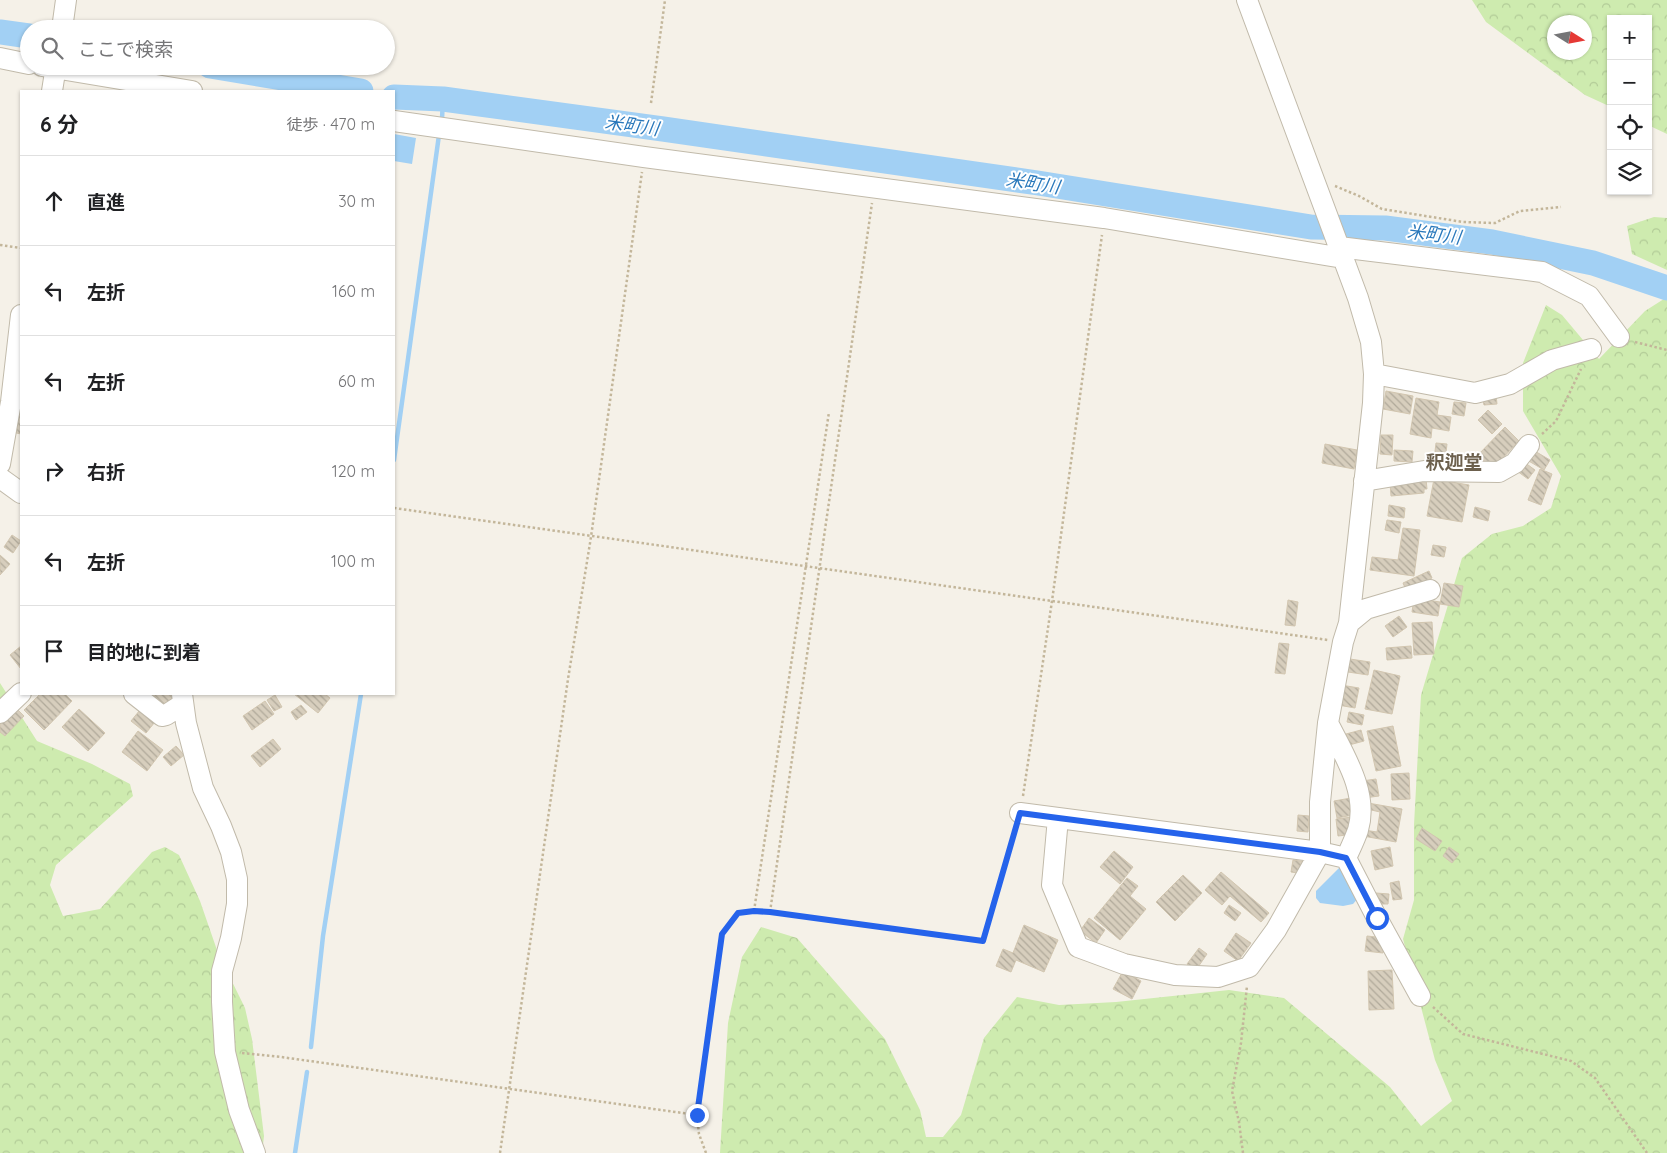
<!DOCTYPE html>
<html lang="ja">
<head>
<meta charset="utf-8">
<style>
	:root { --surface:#fff; --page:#f6f6f6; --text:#202124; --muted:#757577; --line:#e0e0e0 }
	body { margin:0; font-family:Quicksand,"Noto Sans JP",sans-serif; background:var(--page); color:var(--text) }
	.controls { position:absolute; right:15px; top:15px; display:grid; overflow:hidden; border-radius:0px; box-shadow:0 1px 4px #0004 }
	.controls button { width:45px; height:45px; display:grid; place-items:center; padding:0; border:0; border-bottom:1px solid var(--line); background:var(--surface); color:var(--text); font:25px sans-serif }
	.compass { position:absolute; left:1547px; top:15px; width:45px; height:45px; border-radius:50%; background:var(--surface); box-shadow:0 1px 4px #0004; rotate:101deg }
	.stop { position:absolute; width:15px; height:15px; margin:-11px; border:4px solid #2563eb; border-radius:50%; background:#fff }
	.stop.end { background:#2563eb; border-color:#fff; box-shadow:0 1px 5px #0008 }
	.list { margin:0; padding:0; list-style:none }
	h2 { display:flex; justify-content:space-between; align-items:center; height:65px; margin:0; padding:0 20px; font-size:21px }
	h2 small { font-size:16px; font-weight:400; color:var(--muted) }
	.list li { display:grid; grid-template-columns:32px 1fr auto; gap:15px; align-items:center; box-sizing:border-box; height:90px; padding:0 20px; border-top:1px solid var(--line) }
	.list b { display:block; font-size:19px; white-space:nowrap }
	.list em { font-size:16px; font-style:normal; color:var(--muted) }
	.icon { flex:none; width:28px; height:28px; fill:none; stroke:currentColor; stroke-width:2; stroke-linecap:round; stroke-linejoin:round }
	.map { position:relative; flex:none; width:1667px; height:1153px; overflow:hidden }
	.search { position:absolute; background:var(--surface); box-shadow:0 1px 4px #0004; left:20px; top:20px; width:375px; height:55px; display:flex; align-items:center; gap:12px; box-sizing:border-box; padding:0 18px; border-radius:28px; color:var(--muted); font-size:19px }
	.panel { position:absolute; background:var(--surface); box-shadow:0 1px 4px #0004; left:20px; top:90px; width:375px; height:605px; border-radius:0px }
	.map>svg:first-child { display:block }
</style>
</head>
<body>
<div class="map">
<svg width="1667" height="1153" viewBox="0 0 1667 1153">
	<defs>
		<pattern id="forest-crowns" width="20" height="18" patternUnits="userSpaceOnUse" patternTransform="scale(1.25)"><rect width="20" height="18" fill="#ceebaf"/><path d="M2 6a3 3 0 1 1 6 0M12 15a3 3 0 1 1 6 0" fill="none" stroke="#b2cb97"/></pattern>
		<pattern id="building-back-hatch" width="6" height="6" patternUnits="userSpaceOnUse" patternTransform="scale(1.25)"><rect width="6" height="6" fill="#d7cebd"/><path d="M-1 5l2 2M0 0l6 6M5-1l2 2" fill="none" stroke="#b0a99a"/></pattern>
	</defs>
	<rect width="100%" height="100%" fill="#f5f1e8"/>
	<path fill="url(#forest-crowns)" fill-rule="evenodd" d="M1472 0H1667V134L1648 125V19H1611V107L1585 95 1486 22ZM1584 22V52H1554V22Z
		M1654 217 1667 218V270L1632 254 1627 226Z
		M1667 297V1153H720L728 1023 742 957 761 927 797 938 885 1039 920 1110 926 1137H943L961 1115 984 1038 1017 997 1059 1005 1116 1002 1229 990 1284 998 1390 1087 1421 1126 1452 1101 1435 1060 1403 939 1414 900V825L1421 695 1462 558 1492 534 1523 526 1551 508 1561 476 1523 411V363L1546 305 1562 315 1599 359 1645 311Z
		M0 683 37 741 92 764 130 784 133 796 56 865 50 885 63 916 100 909 152 852 165 847 179 855 200 901 218 953 245 1008 252 1039 264 1136 262 1153H0Z"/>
	<path fill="#a2d0f4" d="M394 134 416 138 412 164 394 161Z
		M1341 866 1360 896 1353 904 1343 906 1320 903 1316 898V891Z"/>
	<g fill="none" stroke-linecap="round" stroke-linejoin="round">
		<path stroke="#a2d0f4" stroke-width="4.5" d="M442 119 443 99
			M394 460 439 135
			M311 1047 323 936 361 694
			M295 1153 307 1072"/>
		<path stroke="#a2d0f4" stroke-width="25" d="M0 32 29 36
			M210 66 361 91
			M394 97 443 99 663 129 1038 183 1311 227 1385 228 1492 242 1593 263 1667 288"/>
	</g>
	<path fill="url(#building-back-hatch)" stroke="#d2c6b0" d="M21 383V434L12 432Z
		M1386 391 1413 396 1410 414 1383 409Z
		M1496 395 1497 404 1484 405 1482 396Z
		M1416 398 1439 402 1437 415 1451 417 1449 431 1432 428 1431 438 1410 434Z
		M1454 402 1466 403 1464 416 1452 414Z
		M1488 410 1502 424 1492 434 1478 420Z
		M1505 427 1519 441 1497 464 1490 467 1478 455Z
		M1381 435H1393L1392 455 1380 454Z
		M1436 443 1447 444 1445 461 1434 460Z
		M1325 444 1357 450 1354 469 1322 463Z
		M1394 450 1413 451 1412 462 1394 461Z
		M1533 450 1550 460 1544 470 1527 460Z
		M1465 453 1477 455 1475 469 1463 466Z
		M1524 462 1535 470 1528 479 1517 471Z
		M1540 469 1552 474 1541 505 1528 500Z
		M1426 479 1427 489H1424V493L1391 496 1390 483Z
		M1434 479 1469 485 1462 522 1427 516Z
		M1389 505 1405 508 1404 518 1388 516Z
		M1475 507 1490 511 1488 521 1473 517Z
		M1387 520 1401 522 1399 533 1385 530Z
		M1403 528 1420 530 1414 576 1370 570 1372 557 1398 560Z
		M12 535 21 541 13 553 4 547Z
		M1433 545 1446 547 1444 557 1431 555Z
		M0 555 10 564 0 575Z
		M1429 571 1432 578 1406 590 1403 583Z
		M1444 583 1463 586 1459 607 1440 604Z
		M1414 598 1440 602 1438 616 1412 612Z
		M1288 600 1298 602 1295 626 1285 625Z
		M1399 616 1407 627 1393 637 1385 626Z
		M1432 622 1434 654 1414 655 1412 623Z
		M1279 643 1289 644 1285 674 1275 673Z
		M21 646V669L10 655Z
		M1411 646 1412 658 1387 660 1386 648Z
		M1350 659 1370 662 1368 675 1348 672Z
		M1374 670 1400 676 1392 714 1365 709Z
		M1341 685 1359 688 1355 708 1338 705Z
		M40 694H65L72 701 44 730 24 710Z
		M153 694H170L173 698 162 706Z
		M294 694H325L330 698 318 713Z
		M275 695 282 707 274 711 267 700Z
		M265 701 274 714 252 730 243 716Z
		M12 704 24 716 5 736 0 732V717Z
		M144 705 159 717 146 733 131 721Z
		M301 705 307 712 296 720 291 712Z
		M79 709 105 733 88 751 62 727Z
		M1349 712 1364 715 1362 725 1347 722Z
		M1393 726 1401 766 1376 771 1367 731Z
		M1361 730 1364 741 1349 745 1346 734Z
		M138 731 163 750 147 771 122 752Z
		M273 739 281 749 260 767 251 756Z
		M176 746 184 755 171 766 163 757Z
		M1409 773 1410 799 1392 800 1391 774Z
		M1376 779 1379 796 1364 798 1362 781Z
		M1351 798 1353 815 1337 818 1334 801Z
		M1368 803 1402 809 1396 842 1363 836 1364 830 1377 832 1380 812 1367 809Z
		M1298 815 1309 816 1308 832 1297 831Z
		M1352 817 1355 834 1338 836 1336 819Z
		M1422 828 1442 841 1435 851 1416 839Z
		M1390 847 1393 866 1375 870 1371 851Z
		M1449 847 1459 854 1452 863 1443 856Z
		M1114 851 1133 867 1120 884 1100 867Z
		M1293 860 1306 862 1304 874 1291 872Z
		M1221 872 1269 913 1261 922 1230 896 1222 905 1205 890Z
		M1183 875 1202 893 1175 921 1156 902Z
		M1127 878 1138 886 1130 896 1146 909 1120 940 1094 918Z
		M1399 881 1402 899 1393 900 1390 883Z
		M1376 893 1389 894 1388 904H1375Z
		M1229 905 1241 913 1235 921 1224 913Z
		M1089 918 1105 930 1096 943 1080 931Z
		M1024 925 1058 940 1044 972 1016 960 1011 972 996 966 1003 949 1013 953Z
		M1236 933 1251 943 1238 961 1224 951Z
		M1367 936 1385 938 1383 953 1365 951Z
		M1199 948 1207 954 1196 970 1187 964Z
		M1392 970 1394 1009 1369 1010 1368 971Z
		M1123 971 1141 981 1132 999 1113 989Z"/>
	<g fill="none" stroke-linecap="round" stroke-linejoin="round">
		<g stroke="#c1baaa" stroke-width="22">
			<path id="minor" d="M62 29 66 0
				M0 58 29 64
				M42 66 192 91
				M52 91 56 66
				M394 121 644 157 1104 218 1343 258
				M1339 247 1542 272 1589 296 1619 337
				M1374 374 1475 393 1510 384 1552 360 1591 349
				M0 464 11 402 21 315
				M0 478 21 493
				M1364 481 1424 471 1499 472 1515 463 1529 445
				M1349 623 1366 609 1430 590
				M134 694 162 716 166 715 183 704
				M182 694 186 723 203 788 221 826 231 852 237 879V904L231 938 222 971V1002L225 1052 239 1110 255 1153
				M0 713 21 693
				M1328 723C1344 755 1369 793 1358 830 1355 839 1350 849 1346 858
				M1020 813 1320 852 1346 858 1377 918 1420 996
				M1058 818 1052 885 1078 947 1124 964 1175 975 1218 977 1249 967 1276 930 1320 852V802L1328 723 1343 642 1349 623 1373 403 1374 374 1371 342 1358 298 1247 0"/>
		</g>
		<path stroke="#c3b69a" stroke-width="2.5" stroke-dasharray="2.5 2.5" stroke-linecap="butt" d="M651 103 665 0
			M1335 186 1359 196 1382 209 1463 222 1495 223 1520 211 1561 207
			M0 245 21 248
			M1635 342 1667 350
			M1542 434 1556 421 1581 369
			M394 508 1328 640
			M1023 796 1052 601 1102 235
			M754 911 829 412
			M770 912 872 203
			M1433 1007 1463 1034 1571 1061 1595 1078 1647 1153
			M242 1053 281 1057 697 1115
			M500 1153 568 679 591 537 642 172
			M706 1153 699 1134 697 1115 722 934 738 913 754 911 770 912 983 941 1016 828
			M1243 1153 1239 1122 1232 1091 1241 1043 1247 986"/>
		<use href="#minor" stroke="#fff" stroke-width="20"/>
	</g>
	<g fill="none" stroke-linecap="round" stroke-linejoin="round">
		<path stroke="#2563eb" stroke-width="6" d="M697 1115 722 934 738 913 754 911 770 912 983 941 1020 813 1320 852 1346 858 1377 918"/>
	</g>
	<g text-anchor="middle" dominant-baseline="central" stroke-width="4" stroke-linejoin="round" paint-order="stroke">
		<g font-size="18" font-style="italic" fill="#2978bb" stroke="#fff">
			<text transform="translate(632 125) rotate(8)">米町川</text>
			<text transform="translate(1033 183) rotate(9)">米町川</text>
			<text transform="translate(1434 234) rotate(7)">米町川</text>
		</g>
		<g font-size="19" font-weight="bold" fill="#6c604d" stroke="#fff">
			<text x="1454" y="462">釈迦堂</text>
		</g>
	</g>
</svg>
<div class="controls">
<button>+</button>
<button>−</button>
<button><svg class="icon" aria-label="locate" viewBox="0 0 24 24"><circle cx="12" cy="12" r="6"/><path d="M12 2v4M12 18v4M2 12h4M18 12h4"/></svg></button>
<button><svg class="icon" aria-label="layers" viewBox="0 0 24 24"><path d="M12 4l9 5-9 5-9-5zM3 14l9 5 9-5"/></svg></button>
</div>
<svg class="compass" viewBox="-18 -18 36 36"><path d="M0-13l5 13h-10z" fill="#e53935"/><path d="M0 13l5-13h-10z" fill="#757577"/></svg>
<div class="stop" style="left:1377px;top:918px"></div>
<div class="stop end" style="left:697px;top:1115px"></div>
<div class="search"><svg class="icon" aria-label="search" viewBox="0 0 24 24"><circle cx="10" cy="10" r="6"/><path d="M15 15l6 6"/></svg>ここで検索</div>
<section class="panel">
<h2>6 分<small>徒歩 · 470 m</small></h2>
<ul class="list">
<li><svg class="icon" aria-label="ahead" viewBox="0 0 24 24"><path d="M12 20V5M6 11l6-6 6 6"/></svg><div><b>直進</b></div><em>30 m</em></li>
<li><svg class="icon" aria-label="left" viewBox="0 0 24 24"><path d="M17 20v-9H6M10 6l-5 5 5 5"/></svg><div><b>左折</b></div><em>160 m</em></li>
<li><svg class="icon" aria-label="left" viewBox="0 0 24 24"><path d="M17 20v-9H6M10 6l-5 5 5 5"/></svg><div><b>左折</b></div><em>60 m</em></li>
<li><svg class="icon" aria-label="right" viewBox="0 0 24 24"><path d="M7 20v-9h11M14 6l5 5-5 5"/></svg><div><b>右折</b></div><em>120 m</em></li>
<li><svg class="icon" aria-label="left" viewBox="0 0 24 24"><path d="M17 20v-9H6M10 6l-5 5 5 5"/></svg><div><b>左折</b></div><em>100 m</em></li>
<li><svg class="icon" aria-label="arrive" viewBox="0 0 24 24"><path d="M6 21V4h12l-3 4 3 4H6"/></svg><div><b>目的地に到着</b></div></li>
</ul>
</section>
</div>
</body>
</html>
